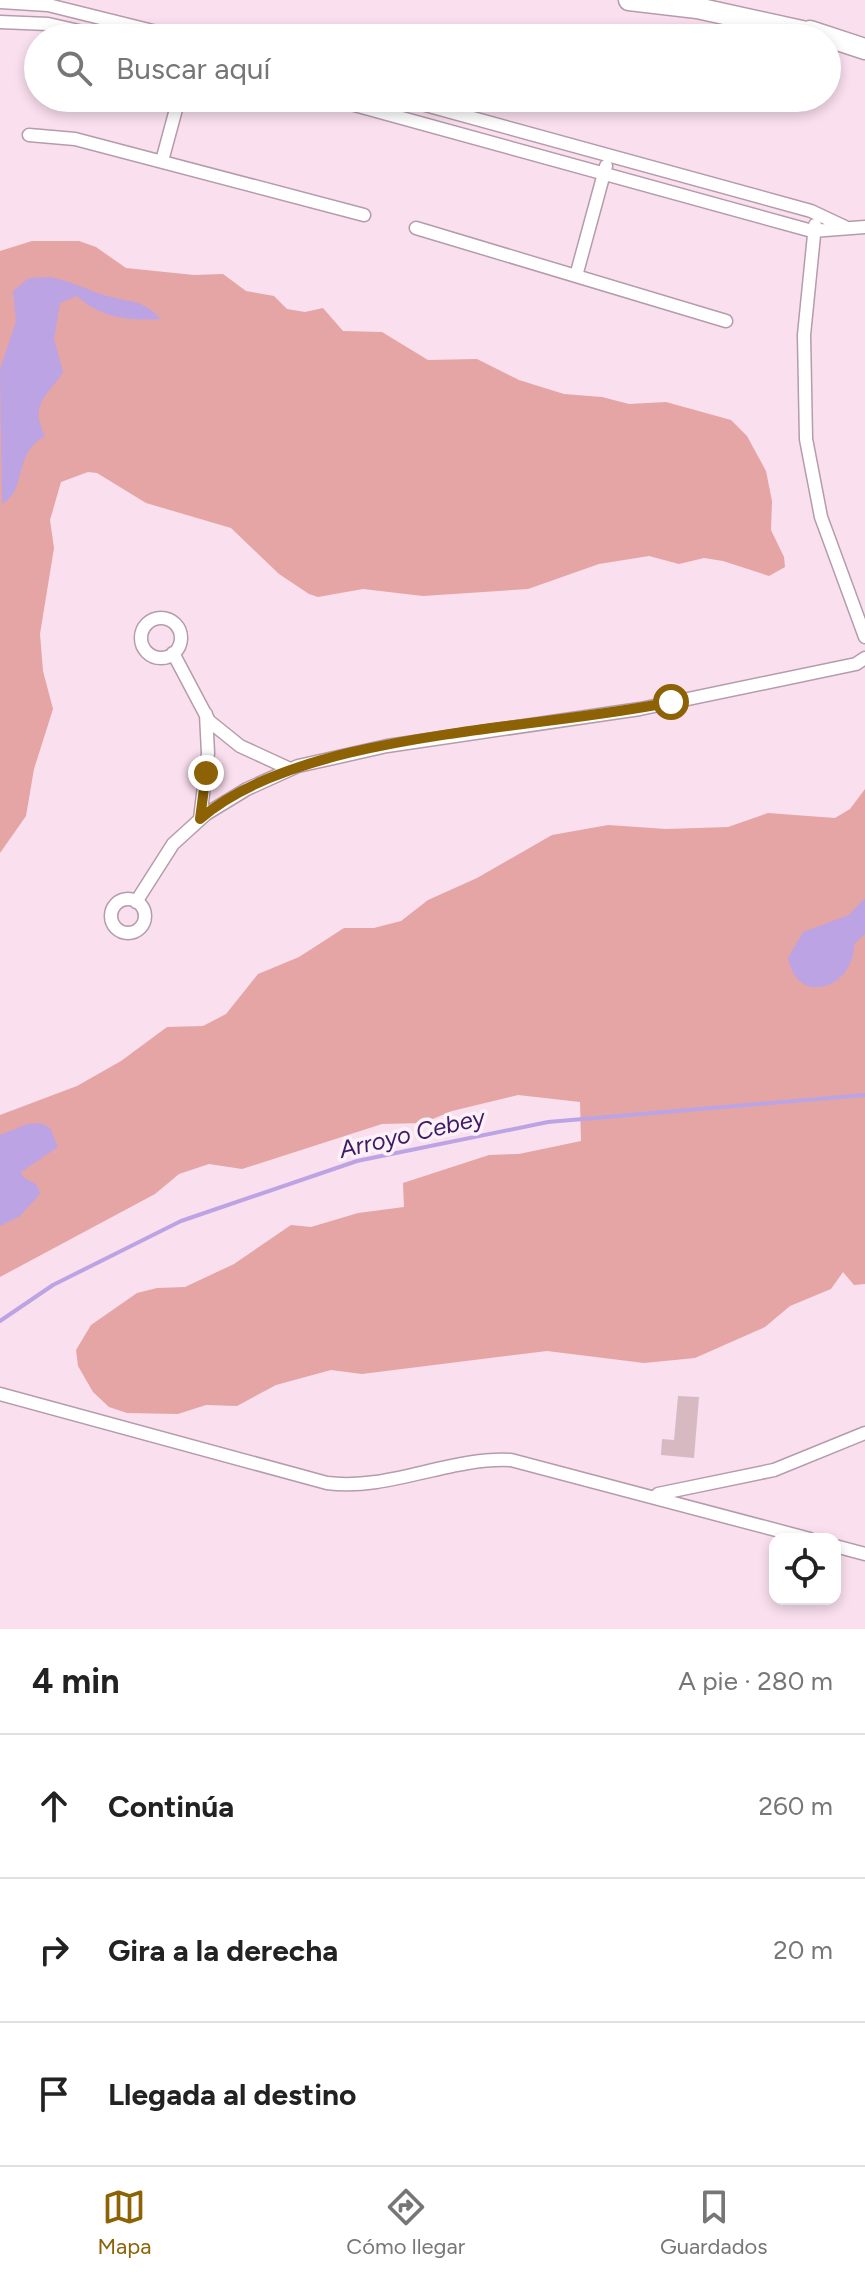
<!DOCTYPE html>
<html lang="es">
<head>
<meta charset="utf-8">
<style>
	:root { --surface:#fff; --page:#f6f6f6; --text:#222; --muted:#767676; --line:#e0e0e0; --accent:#8c6205 }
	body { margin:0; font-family:Figtree,sans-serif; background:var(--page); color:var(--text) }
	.controls { position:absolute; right:24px; bottom:24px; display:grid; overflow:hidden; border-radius:16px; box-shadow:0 4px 12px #0003 }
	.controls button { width:72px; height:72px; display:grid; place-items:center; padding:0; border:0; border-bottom:2px solid var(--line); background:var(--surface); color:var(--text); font:40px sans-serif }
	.stop { position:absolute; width:24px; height:24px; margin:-18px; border:6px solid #8c6205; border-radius:50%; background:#fff }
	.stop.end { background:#8c6205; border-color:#fff; box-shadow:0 2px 8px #0008 }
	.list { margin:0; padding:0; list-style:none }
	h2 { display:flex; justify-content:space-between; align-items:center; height:104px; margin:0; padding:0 32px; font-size:34px }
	h2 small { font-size:26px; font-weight:400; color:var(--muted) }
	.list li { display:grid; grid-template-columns:52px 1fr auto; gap:24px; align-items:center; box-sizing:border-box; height:144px; padding:0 32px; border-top:2px solid var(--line) }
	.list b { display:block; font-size:30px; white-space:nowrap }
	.list em { font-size:26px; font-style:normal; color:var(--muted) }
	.icon { flex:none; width:44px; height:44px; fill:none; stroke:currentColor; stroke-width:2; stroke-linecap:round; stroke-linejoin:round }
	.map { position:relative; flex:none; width:865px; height:1629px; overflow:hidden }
	.search { position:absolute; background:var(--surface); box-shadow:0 4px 12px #0003; left:24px; right:24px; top:24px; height:88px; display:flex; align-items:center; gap:20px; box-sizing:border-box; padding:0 28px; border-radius:44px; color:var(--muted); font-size:30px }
	.sheet { height:536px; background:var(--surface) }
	nav { display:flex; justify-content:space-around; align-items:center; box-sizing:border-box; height:112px; border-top:2px solid var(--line); background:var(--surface); font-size:22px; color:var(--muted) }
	nav a { display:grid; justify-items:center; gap:4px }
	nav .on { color:var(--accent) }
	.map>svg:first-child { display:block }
</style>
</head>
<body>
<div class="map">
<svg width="865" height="1629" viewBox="0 0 865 1629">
	<rect width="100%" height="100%" fill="#fadfef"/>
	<path fill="#e5a5a4" d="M32 241H79L96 247 126 268 194 275 223 274 246 291 274 296 287 309 305 312 323 308 343 331 382 332 428 360 477 359 519 380 564 394 602 397 629 404 666 402 731 420 747 436 766 471 772 501 771 530 784 557 785 567 769 576 723 561 704 558 679 564 649 556 599 564 528 589 423 596 363 589 318 597 309 594 279 574 231 528 146 503 97 473 88 472 61 482 50 520 54 548 40 634 43 671 53 709 34 769 26 816 0 853V251Z
		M865 789V1284L854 1285 843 1272 831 1289 790 1306 765 1327 695 1358 644 1363 547 1351 362 1374 331 1370 276 1385 237 1406 206 1405 178 1414 127 1413 109 1407 93 1392 78 1366 76 1350 91 1325 137 1293 157 1288 185 1287 234 1264 291 1225 311 1227 358 1213 404 1207 403 1183 489 1155 519 1154 581 1141 580 1102 518 1095 452 1111 423 1123 382 1124 242 1169 209 1164 179 1174 155 1194 0 1277V1115L77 1086 121 1061 167 1027 203 1026 226 1014 258 974 299 957 344 928H374L401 921 428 900 477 878 552 835 608 825 666 829 728 827 768 813 835 818 850 809Z"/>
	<path fill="#bca3e3" d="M49 277C70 280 84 289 104 295 130 303 141 298 161 319 130 321 100 318 77 296L60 303 54 339 63 372C49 395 28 403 45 436 12 454 28 490 2 504L0 369 16 321 13 291 29 278Z
		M865 898V934L854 944C856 985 799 1010 788 958L803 932 849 915Z
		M41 1123 50 1128 58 1147 21 1172 23 1177 37 1185 40 1194 20 1216 0 1226V1135L27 1124Z"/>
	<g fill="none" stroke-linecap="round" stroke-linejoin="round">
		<path stroke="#bca3e3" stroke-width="4" d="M0 1321 53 1285 181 1221 357 1161 548 1122 865 1095"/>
	</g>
	<path fill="#d7b9c1" d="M678 1396 699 1397 694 1458 661 1455 662 1439 674 1440Z"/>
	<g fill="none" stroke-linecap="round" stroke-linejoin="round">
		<g stroke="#b59cab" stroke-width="15">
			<path id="minor" d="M0 2 48 5 181 38
				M0 22 48 24 110 38
				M329 98 812 231 865 227
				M400 98 811 211 845 227
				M29 135 75 139 364 215
				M162 161 179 98
				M815 225 804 335 806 439 821 517 865 637
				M416 228 726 321
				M576 276 606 166
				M141 638a20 20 0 1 1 40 0a20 20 0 1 1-40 0Z
				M173 653 209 721 240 746 290 769
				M200 819 208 753 206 714
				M111 916a17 17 0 1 1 34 0a17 17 0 1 1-34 0Z
				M136 902 173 844 206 814 247 789 298 766 387 746 640 709 856 664 865 658
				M0 1394 327 1483C390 1491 448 1457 511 1460L810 1539
				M658 1494 774 1470 865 1433
				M835 1546 865 1554"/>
		</g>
		<g stroke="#b59cab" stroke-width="23">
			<path id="primary" d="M629 0 697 8 820 35
				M810 31 865 49"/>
		</g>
		<use href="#minor" stroke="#fff" stroke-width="12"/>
		<use href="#primary" stroke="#fff" stroke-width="20"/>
	</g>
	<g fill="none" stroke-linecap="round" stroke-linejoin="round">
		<path stroke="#8c6205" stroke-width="10" d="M206 773 200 819C300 731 540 730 671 702"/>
	</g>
	<g text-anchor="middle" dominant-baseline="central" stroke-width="7" stroke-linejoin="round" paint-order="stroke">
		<g font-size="24" font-style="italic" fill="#3f1a65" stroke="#fdf1f8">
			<text transform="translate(412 1133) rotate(-13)">Arroyo Cebey</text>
		</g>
	</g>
</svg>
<div class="controls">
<button><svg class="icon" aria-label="locate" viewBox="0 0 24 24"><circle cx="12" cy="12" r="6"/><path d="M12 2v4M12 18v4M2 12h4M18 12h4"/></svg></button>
</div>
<div class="stop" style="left:671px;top:702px"></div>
<div class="stop end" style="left:206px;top:773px"></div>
<div class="search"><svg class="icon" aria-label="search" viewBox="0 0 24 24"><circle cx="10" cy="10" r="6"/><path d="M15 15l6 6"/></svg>Buscar aquí</div>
</div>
<section class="sheet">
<h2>4 min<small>A pie · 280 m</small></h2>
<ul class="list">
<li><svg class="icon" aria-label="ahead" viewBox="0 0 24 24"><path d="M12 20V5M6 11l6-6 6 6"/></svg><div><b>Continúa</b></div><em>260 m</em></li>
<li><svg class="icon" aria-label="right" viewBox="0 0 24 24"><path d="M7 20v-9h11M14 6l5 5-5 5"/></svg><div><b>Gira a la derecha</b></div><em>20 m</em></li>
<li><svg class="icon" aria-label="arrive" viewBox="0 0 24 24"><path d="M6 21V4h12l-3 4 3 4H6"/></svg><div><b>Llegada al destino</b></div></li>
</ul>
</section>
<nav>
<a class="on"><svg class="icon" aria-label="map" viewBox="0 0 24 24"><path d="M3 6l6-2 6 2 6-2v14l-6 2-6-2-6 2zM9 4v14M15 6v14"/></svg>Mapa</a>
<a><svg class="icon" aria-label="directions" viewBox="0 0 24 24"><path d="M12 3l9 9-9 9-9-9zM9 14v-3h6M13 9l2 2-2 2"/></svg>Cómo llegar</a>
<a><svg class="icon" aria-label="saved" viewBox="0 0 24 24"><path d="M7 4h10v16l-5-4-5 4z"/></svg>Guardados</a>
</nav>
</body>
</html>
